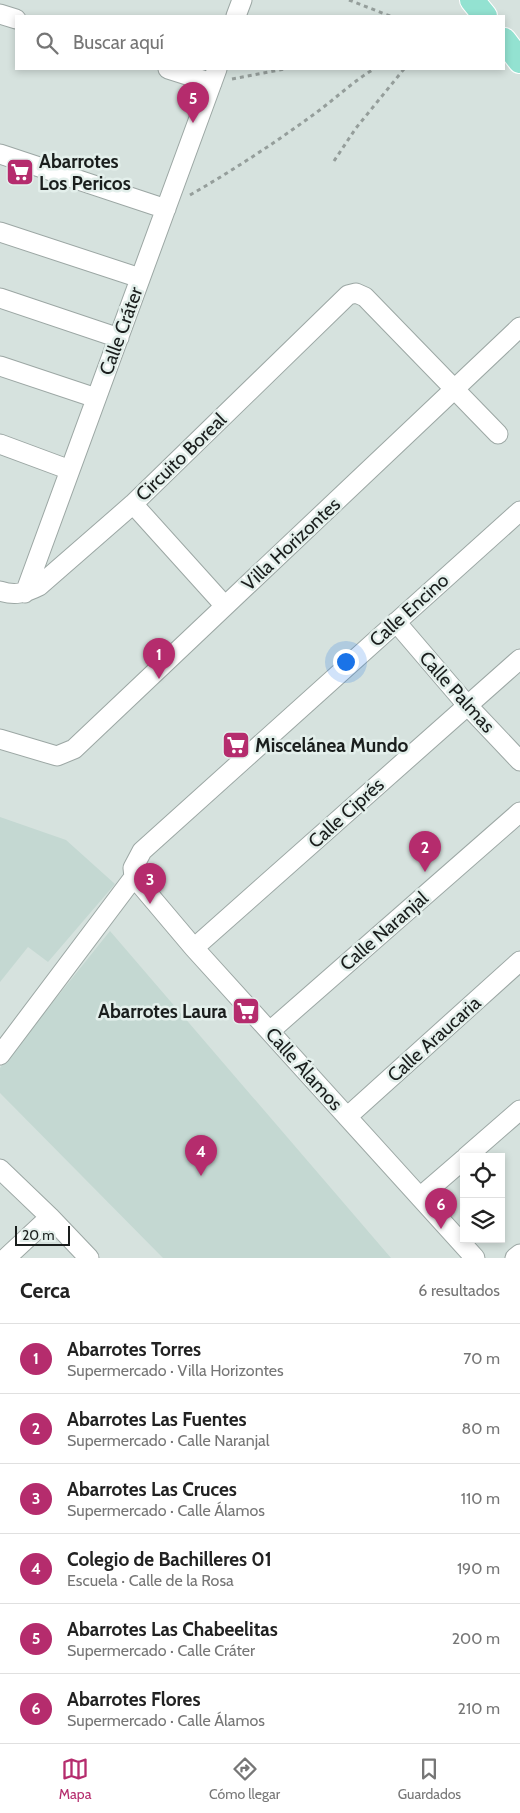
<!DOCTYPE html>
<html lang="es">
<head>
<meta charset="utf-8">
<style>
	:root { --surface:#fff; --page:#f2f2f2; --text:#222; --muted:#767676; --line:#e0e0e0; --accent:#b52c6d }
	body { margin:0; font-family:Cabin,sans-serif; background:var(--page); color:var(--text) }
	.controls { position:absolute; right:15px; bottom:15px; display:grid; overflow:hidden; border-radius:0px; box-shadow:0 2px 8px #0003 }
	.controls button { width:45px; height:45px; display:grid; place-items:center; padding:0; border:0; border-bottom:1px solid var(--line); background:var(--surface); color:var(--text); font:25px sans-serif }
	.scale { position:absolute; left:15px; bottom:12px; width:55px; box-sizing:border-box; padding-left:5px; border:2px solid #1a1e1d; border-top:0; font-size:14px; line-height:18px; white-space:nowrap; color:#1a1e1d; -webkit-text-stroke:4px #e3efeb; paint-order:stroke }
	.you { position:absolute; left:345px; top:661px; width:18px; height:18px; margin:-12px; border:4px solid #fff; border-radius:50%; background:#1a73e8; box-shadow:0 0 0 8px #1a73e833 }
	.badge { display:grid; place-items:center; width:32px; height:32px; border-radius:50%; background:var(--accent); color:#fff; font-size:16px; font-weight:700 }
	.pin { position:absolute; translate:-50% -41px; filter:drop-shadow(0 1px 2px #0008) }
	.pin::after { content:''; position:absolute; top:26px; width:18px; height:15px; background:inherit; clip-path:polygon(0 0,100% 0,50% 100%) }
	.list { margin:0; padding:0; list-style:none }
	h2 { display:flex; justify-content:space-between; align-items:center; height:65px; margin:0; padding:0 20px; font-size:21px }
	h2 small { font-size:16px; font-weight:400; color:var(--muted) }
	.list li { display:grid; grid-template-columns:32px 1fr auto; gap:15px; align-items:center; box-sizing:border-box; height:70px; padding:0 20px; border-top:1px solid var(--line) }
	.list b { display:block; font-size:19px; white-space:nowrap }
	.list p { margin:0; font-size:16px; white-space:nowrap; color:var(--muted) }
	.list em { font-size:16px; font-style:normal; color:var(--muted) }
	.icon { flex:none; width:28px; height:28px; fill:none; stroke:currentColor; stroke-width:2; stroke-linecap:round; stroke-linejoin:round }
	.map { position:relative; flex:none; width:520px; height:1258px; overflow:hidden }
	.search { position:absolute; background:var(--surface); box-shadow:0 2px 8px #0003; left:15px; right:15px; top:15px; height:55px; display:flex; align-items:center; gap:12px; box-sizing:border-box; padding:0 18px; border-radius:0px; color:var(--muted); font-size:19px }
	.sheet { height:485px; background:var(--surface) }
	nav { display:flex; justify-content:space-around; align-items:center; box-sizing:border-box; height:70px; border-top:1px solid var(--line); background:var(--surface); font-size:14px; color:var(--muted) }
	nav a { display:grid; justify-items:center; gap:2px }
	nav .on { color:var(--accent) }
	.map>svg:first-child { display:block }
</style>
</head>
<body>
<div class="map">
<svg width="520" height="1258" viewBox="0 0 520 1258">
	<rect width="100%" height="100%" fill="#d6e2de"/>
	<path fill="#c4d8d2" d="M0 817 66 840 115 884 48 962 28 947 0 982Z
		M110 931 391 1258H163L0 1093V1068Z"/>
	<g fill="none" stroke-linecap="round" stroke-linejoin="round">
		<g stroke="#9ca7a4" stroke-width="21">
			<path id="minor" d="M0 14 16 19
				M236 16 242 0
				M168 69 212 83
				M0 154 166 209
				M0 232 140 278
				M0 298 119 338
				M0 366 96 398
				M0 444 70 470
				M133 504 225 606
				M0 591C15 596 25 593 39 586L133 504 348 295 356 293 365 297 498 434
				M25 593 217 69
				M396 622 467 705 520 761
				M0 739 57 756 74 749 520 327
				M134 877 133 868 142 851 520 511
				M134 877 194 948 475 1258
				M194 948 520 659
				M270 1031 520 812
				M0 1055 134 877
				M347 1117 520 961
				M466 1157 520 1110
				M0 1169 50 1217 89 1258
				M420 1197 464 1159
				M6 1258 50 1217
				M515 1258 520 1254"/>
		</g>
		<g stroke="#fff" stroke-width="26">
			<path id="major" d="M472 0 485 16
				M504 40 520 61"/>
		</g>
		<path stroke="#959e9b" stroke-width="3" stroke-dasharray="4 4" stroke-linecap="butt" d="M349 0 390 16
			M232 79 285 69
			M334 161 356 128 404 69
			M190 195C232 171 273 144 313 115 334 100 352 82 374 69"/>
		<use href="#minor" stroke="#fff" stroke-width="19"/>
		<use href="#major" stroke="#93e2d1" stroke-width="24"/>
	</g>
	<defs>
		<g id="supermarket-square" transform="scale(1.4375)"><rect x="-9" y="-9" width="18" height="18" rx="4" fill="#b52c6d" stroke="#e3efeb"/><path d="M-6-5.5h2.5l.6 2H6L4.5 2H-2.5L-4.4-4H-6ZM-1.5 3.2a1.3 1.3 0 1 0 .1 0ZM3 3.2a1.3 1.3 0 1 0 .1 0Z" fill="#fff"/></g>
	</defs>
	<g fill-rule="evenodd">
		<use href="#supermarket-square" x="20" y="172"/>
		<use href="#supermarket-square" x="236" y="745"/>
		<use href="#supermarket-square" x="246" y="1011"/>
	</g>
	<g text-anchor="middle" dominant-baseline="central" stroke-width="5" stroke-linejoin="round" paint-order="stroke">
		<g font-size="19" font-weight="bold" fill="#1a1e1d" stroke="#e3efeb" text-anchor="start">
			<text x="39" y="161">Abarrotes<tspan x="39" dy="22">Los Pericos</tspan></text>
			<text x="255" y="745">Miscelánea Mundo</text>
			<text x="227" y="1011" text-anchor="end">Abarrotes Laura</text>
		</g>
		<g font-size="19" fill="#1a1e1d" stroke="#e3efeb">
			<text transform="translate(121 331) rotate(-70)">Calle Cráter</text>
			<text transform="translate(181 457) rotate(-44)">Circuito Boreal</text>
			<text transform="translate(291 544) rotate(-43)">Villa Horizontes</text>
			<text transform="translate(409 610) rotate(-42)">Calle Encino</text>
			<text transform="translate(457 692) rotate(48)">Calle Palmas</text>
			<text transform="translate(346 813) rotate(-42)">Calle Ciprés</text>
			<text transform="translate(384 931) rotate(-41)">Calle Naranjal</text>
			<text transform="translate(434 1039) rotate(-42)">Calle Araucaria</text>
			<text transform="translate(304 1069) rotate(48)">Calle Álamos</text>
		</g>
	</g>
</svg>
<div class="controls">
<button><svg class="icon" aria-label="locate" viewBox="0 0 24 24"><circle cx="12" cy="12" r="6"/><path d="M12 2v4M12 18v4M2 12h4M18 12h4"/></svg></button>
<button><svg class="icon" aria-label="layers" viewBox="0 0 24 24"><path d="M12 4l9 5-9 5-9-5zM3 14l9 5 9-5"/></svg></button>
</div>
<div class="scale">20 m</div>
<div class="you"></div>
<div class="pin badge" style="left:159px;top:679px">1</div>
<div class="pin badge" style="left:425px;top:872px">2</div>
<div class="pin badge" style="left:150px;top:904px">3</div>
<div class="pin badge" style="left:201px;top:1176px">4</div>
<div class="pin badge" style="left:193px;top:123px">5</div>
<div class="pin badge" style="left:441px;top:1229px">6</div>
<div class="search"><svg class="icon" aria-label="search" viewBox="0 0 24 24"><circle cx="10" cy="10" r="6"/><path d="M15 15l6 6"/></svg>Buscar aquí</div>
</div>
<section class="sheet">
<h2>Cerca<small>6 resultados</small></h2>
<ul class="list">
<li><span class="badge">1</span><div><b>Abarrotes Torres</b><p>Supermercado · Villa Horizontes</p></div><em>70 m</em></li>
<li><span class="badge">2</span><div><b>Abarrotes Las Fuentes</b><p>Supermercado · Calle Naranjal</p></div><em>80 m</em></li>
<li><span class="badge">3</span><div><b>Abarrotes Las Cruces</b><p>Supermercado · Calle Álamos</p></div><em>110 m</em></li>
<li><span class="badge">4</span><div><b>Colegio de Bachilleres 01</b><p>Escuela · Calle de la Rosa</p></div><em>190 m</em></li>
<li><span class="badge">5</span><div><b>Abarrotes Las Chabeelitas</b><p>Supermercado · Calle Cráter</p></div><em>200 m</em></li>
<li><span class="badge">6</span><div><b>Abarrotes Flores</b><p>Supermercado · Calle Álamos</p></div><em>210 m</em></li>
</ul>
</section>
<nav>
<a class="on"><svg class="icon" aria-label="map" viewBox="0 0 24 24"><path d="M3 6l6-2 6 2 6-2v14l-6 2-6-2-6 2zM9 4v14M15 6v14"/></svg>Mapa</a>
<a><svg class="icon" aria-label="directions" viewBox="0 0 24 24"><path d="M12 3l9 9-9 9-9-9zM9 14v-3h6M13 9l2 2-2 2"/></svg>Cómo llegar</a>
<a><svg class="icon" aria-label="saved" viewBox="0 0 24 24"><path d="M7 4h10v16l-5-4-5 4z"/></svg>Guardados</a>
</nav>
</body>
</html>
